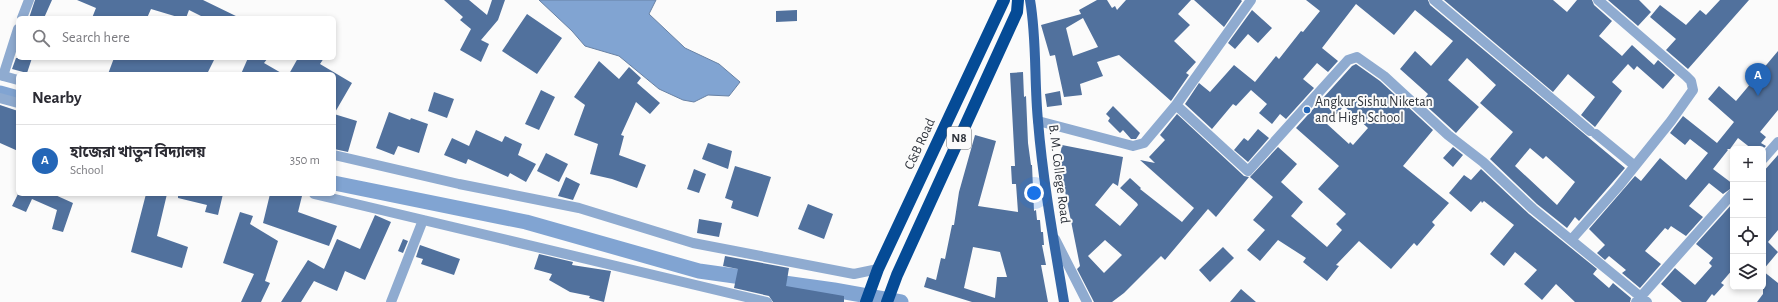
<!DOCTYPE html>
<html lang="en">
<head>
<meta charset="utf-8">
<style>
	:root { --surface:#fff; --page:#f2f2f3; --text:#2b2b33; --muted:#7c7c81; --line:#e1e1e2; --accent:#2466b7 }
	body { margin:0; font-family:"Alegreya Sans","Noto Sans Bengali",sans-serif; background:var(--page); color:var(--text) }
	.controls { position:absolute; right:12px; bottom:12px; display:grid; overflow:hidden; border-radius:6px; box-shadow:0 2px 6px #0003 }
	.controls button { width:36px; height:36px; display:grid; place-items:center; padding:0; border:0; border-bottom:1px solid var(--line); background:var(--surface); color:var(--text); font:20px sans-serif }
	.you { position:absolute; left:1034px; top:193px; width:14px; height:14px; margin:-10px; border:3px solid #fff; border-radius:50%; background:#1a73e8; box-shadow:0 0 0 6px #1a73e833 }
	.badge { display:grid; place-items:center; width:26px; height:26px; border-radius:50%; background:var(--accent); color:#fff; font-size:13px; font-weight:700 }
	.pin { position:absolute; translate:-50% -33px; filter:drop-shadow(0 1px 2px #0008) }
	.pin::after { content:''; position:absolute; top:21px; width:14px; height:12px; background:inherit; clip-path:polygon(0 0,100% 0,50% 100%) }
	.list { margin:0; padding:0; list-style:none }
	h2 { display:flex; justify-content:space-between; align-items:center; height:52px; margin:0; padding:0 16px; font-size:17px }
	h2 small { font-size:13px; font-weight:400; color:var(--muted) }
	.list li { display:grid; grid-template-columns:26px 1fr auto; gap:12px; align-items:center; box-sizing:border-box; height:72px; padding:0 16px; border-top:1px solid var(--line) }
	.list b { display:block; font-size:15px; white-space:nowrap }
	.list p { margin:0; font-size:13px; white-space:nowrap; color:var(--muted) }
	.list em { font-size:13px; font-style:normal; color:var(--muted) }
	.icon { flex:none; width:22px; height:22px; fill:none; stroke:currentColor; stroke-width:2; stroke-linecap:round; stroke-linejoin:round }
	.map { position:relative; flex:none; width:1778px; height:302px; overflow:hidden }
	.search { position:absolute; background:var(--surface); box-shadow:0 2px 6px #0003; left:16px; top:16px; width:320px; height:44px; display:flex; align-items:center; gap:10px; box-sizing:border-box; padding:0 14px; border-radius:6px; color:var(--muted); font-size:15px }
	.panel { position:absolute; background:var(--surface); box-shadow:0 2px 6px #0003; left:16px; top:72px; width:320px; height:124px; border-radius:6px }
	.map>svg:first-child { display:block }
</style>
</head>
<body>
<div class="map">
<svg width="1778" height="302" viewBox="0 0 1778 302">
	<rect width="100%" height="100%" fill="#fbfbfb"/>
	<path fill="#81a4d2" stroke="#6882a5" d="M539 0H656L649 14 685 48 719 64 740 82 729 96 708 95 694 102 683 100 659 89 619 56 585 46 572 31Z"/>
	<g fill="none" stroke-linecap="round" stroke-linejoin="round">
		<path stroke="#81a4d2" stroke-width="15" d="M0 93 18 98
			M334 183 526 222 699 271 834 290 901 302"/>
	</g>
	<path fill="#51719d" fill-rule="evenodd" d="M35 0H52L44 18H29Z
		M77 0H203L240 18H205L189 10 186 18H181L151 9 147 18H92L96 8Z
		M444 0H469L487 15 492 0H505L498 20 481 40 489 44 481 62 460 50 471 29 460 20 463 17Z
		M1097 0H1107L1112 8 1115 6 1117 10 1126 0H1191L1178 14 1190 25 1174 41 1196 62 1186 73 1189 75 1171 101 1119 55 1097 62 1103 76 1080 84 1082 95 1064 97 1055 55 1050 56 1041 25 1081 14 1079 10ZM1083 18 1098 47 1073 56 1066 28Z
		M1194 0H1241L1242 1 1224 27Z
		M1306 0H1428L1430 5 1625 168 1579 221 1575 217 1567 228 1537 204 1490 159 1513 132 1480 103 1496 85 1467 58 1448 80 1479 107 1456 133 1422 102 1428 94 1400 69 1415 51 1431 66 1453 41 1415 10 1394 35 1356 4 1322 48 1338 61 1328 72 1317 63 1303 79 1314 88 1286 119 1280 114 1272 124 1259 113 1267 104 1251 90 1236 106 1233 104 1212 129 1185 104 1199 83 1210 92 1234 65 1255 82 1276 56 1279 59 1301 31 1303 32 1320 11ZM1530 148 1543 159 1546 156 1575 182 1557 205 1515 166Z
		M1444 0H1553L1567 12 1577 0H1592L1594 5 1612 21 1599 36 1622 56 1632 45 1654 65 1658 60 1675 75 1663 89 1637 66 1634 70 1628 64 1612 82 1622 91 1595 127 1581 115 1595 97 1568 74 1553 92Z
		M1608 0H1639L1651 12 1638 26Z
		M1720 0H1749L1688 69 1666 50 1676 39 1650 17 1660 5 1686 25 1700 10 1706 15Z
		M797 10V21L776 22V11Z
		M1252 10 1272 28 1258 43 1248 34 1235 49 1228 43Z
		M527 14 562 38 537 74 502 51Z
		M1778 51V110L1760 132 1766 137 1761 143 1766 146 1763 149H1752L1738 138 1730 149H1727L1728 150 1713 169 1733 184V187L1723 194 1709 183 1689 206 1703 217 1686 236 1671 226 1668 230 1665 228 1645 251 1661 264 1640 288 1622 273 1626 270 1609 256 1605 260 1597 253 1605 245 1589 229 1635 176 1641 181 1660 158 1686 180 1708 153 1690 139 1685 145 1670 133 1683 116 1717 143 1734 122 1708 99 1719 86 1736 101Z
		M16 58H32L27 73 12 69Z
		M114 58H215L207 74H108Z
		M248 58H268L264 63 283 74H241Z
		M298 58H324L320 64 352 83 334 114 357 121 348 152 334 149V74H289Z
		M599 61 619 79 629 67 641 78 637 83 660 103 650 114 636 102 621 135 624 136 619 155 646 165 637 188 612 179 590 174 598 144 574 135 585 105 574 97Z
		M1356 64 1380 81 1433 130 1403 166 1449 203 1432 222 1435 225 1417 246 1414 243 1391 269 1359 241 1336 265 1339 266 1327 281 1303 262 1306 258 1278 240 1260 261 1247 250 1265 230 1253 220 1273 197 1250 177 1278 147 1297 164 1281 182 1303 202 1291 216 1327 247 1342 230 1336 224 1346 214 1318 189 1339 166 1296 128 1352 66ZM1344 106 1368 128 1353 145 1350 142 1349 144 1327 124Z
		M1023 72 1024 97 1026 96 1028 143 1031 165H1032L1034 211 1036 210 1037 220H1040L1041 232H1043L1044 245H1042L1046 265H1041L1048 302H972L924 287 927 277 936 280 941 258 945 259 952 225H954L959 192 975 135 996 141 978 206 1018 212 1016 184H1012L1011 166H1015L1010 73ZM973 247 1000 252 1007 277H997L995 298 964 288Z
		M541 90 555 97 539 130 525 124Z
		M1060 91 1062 105 1047 107 1045 94Z
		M434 92 454 99 447 118 428 111Z
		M0 105 18 111V151L0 143Z
		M1113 106 1140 133 1136 139H1131L1123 130 1120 133 1108 121 1110 118 1106 114Z
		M389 112 410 120 411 118 428 124 419 153 398 146 394 155 376 148Z
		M1177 114 1244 176 1249 177 1216 217 1208 209 1165 260 1161 256 1124 293 1112 302H1094L1077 269 1080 266 1060 166H1058L1062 145 1123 157 1118 186 1113 183 1095 205 1120 226 1138 205 1137 203 1120 188 1130 178 1141 188 1140 189 1182 222 1194 208 1140 160 1155 163 1149 157 1165 140 1160 135ZM1105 240 1122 255 1104 273 1088 256Z
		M1258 129 1269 138 1248 162 1234 150 1244 138 1248 141Z
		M476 130 502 142 505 136 522 144 518 155 536 164 526 182 510 173 508 177 468 159 466 164 444 155 452 138 469 146Z
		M708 143 732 151 728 169 702 159Z
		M1453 147 1463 155 1453 167 1443 158Z
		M546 153 568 164 559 182 537 171Z
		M1778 155V230L1768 242 1778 252 1763 270V172Z
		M735 166 771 177 758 217 731 208 733 201 725 198Z
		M694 169 706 174 699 193 687 189Z
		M1481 169 1529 214 1597 269 1593 274 1609 288 1613 283 1631 298 1630 302H1575L1556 284 1542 300 1524 284 1537 270 1515 252 1504 266 1490 254 1514 225 1484 201 1482 203 1481 201 1471 212 1449 193 1464 175 1471 180Z
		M566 177 580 184 573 200 558 196Z
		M18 194H53L73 203 63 232 52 229 57 210 32 199 26 212 12 206Z
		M146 194H167L157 236 188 247 182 268 131 252Z
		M178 194H223L218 215 205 212 207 205 178 198Z
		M270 194H294L302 196 298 212 337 226 329 246 263 223Z
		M1733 203V269L1721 283 1724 285 1714 296 1712 294 1706 302H1682L1661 284 1675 268 1695 285 1712 266 1709 263 1713 258 1696 244Z
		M808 204 833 214 824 239 798 229Z
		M240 212 253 216 250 224 278 241 265 281 270 283 261 302H241L254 274 223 263Z
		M375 215 391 222 365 280 345 271 337 291 314 281 301 302H281L308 260 324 269 337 239 360 249Z
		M699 219 722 223 719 237 697 233Z
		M403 239 408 241 403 253 398 251Z
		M420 245 460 259 454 275 421 264 423 259 416 257Z
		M1223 247 1234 258 1210 282 1199 270Z
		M539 254 573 262 572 265 611 271 604 302 589 298 590 296 570 292 549 280 552 274 534 269Z
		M725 256 789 268 786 286 844 296V302H773L769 296 734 288 738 269 723 266Z
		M1763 271 1778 283V302H1757L1763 294Z
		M1241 289 1256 302H1230Z"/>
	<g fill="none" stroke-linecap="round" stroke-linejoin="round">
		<path stroke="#8fabd0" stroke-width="10" d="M1434 0 1590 131
			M22 18 29 0
			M0 75 18 80
			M3 76 18 29
			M0 98 18 103
			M1176 105 1248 171 1348 60 1357 57 1384 76 1448 135 1483 162 1533 209 1647 302
			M1038 121 1133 146 1144 143 1176 105 1251 0
			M1596 134 1635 166
			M334 155 459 184 579 208 693 243 854 274 878 269
			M1763 159 1778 142
			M314 194 767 302
			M1055 239 1087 302
			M1571 240 1618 187 1671 121 1693 90 1691 81 1686 76 1598 0
			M391 302 423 220
			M1636 302 1733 193"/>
		<path stroke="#3365a6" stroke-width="10" d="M1030 0C1037 40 1034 81 1038 121 1043 182 1054 242 1064 302"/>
		<path stroke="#054b96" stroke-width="12" d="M866 302 878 269 1004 0
			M887 302 897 275 1017 12 1018 0"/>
	</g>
	<circle fill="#2466b7" stroke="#fbfbfb" stroke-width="1.5" cx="1307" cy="110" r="4"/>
	<g text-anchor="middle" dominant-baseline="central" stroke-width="4" stroke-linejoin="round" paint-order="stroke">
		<rect fill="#fbfbfb" stroke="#6c7075" stroke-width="1" x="947" y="127" width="24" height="22" rx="3"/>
		<g font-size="13" font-weight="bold" fill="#2f343c">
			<text x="959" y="138">N8</text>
		</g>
		<g font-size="14" fill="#2f343c" stroke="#fbfbfb" text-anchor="start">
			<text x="1315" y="102">Angkur Sishu Niketan<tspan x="1315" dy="16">and High School</tspan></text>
		</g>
		<g font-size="14" fill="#2f343c" stroke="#fbfbfb">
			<text transform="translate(920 144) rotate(-65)">C&amp;B Road</text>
			<text transform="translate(1059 174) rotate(83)">B. M. College Road</text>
		</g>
	</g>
</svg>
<div class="controls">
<button>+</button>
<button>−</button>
<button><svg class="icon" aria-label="locate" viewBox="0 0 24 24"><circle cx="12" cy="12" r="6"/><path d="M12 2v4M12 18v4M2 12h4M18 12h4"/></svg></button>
<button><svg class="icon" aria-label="layers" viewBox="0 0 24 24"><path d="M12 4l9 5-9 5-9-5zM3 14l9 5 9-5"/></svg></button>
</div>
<div class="you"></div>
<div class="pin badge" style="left:1758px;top:96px">A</div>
<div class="search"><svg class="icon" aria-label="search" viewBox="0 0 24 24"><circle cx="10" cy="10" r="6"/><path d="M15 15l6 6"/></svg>Search here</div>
<section class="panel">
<h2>Nearby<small></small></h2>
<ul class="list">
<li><span class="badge">A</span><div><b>হাজেরা খাতুন বিদ্যালয়</b><p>School</p></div><em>350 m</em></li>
</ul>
</section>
</div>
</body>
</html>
